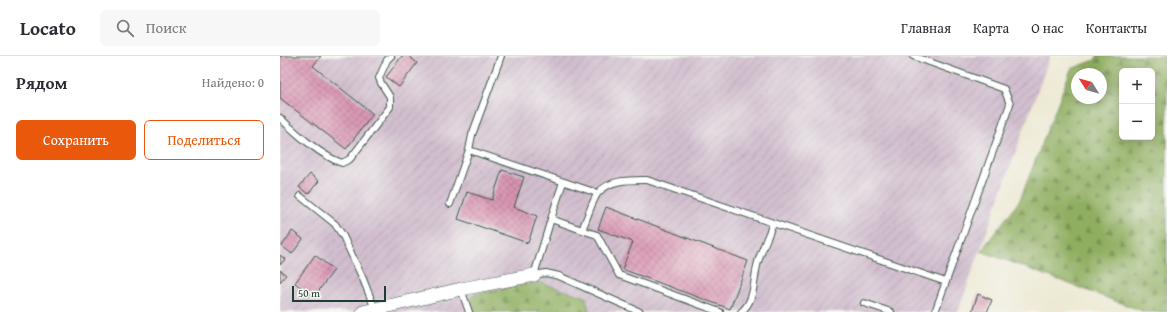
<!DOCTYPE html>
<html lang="ru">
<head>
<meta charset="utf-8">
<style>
	:root { --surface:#fff; --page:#f7f7f7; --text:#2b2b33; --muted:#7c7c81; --line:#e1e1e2; --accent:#ea580c }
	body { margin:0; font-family:"Gentium Book Plus",serif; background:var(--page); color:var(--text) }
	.controls { position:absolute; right:12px; top:12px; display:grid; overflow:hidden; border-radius:6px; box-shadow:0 2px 10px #0003 }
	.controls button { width:36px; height:36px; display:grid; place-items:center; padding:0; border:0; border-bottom:1px solid var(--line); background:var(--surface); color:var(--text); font:20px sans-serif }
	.compass { position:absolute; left:791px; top:12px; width:36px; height:36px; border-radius:50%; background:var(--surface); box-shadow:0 2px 10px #0003; rotate:307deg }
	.scale { position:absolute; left:12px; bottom:10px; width:94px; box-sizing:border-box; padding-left:4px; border:2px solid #1f3d34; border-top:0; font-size:11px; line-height:14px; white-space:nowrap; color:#1f3d34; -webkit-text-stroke:3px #f6f6f2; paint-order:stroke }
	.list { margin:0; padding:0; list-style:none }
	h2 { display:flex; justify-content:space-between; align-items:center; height:52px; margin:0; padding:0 16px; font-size:17px }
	h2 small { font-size:13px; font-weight:400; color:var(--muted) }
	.actions { display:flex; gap:8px; padding:12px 16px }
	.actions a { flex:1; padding:9px 0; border:1px solid var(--accent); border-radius:6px; text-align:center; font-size:14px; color:var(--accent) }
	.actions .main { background:var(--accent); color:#fff }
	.icon { flex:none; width:22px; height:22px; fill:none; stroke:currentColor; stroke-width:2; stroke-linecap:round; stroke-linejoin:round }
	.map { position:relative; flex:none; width:887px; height:256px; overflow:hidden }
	header { display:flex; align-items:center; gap:24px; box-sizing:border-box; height:56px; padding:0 20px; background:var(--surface); border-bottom:1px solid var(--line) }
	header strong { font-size:19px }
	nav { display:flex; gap:22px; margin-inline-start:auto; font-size:14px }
	.search { width:280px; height:36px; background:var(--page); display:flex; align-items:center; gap:10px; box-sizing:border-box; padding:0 14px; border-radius:6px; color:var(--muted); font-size:15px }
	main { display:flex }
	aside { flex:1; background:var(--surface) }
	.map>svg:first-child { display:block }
</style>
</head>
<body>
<header>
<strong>Locato</strong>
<div class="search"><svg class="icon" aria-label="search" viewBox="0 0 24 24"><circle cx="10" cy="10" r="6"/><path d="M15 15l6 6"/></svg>Поиск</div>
<nav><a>Главная</a><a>Карта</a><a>О нас</a><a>Контакты</a></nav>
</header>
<main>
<aside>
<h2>Рядом<small>Найдено: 0</small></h2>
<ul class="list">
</ul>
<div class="actions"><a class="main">Сохранить</a><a>Поделиться</a></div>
</aside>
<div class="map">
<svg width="887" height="256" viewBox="0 0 887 256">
	<defs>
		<pattern id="industrial-furrows" width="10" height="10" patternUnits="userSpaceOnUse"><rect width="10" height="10" fill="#d0bdcd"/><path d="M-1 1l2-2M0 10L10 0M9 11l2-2" fill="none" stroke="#b2a3b1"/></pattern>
		<pattern id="forest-firs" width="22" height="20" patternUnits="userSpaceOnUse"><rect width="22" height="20" fill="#90ae61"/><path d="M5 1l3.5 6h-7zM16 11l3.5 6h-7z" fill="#758f51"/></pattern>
		<pattern id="building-cross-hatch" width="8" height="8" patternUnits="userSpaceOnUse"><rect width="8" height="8" fill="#d993b1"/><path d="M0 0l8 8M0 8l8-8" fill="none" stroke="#af7991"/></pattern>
	</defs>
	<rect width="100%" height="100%" fill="#f6f6f2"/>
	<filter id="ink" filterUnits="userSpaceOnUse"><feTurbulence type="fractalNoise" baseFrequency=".025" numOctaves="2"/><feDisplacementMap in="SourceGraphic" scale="8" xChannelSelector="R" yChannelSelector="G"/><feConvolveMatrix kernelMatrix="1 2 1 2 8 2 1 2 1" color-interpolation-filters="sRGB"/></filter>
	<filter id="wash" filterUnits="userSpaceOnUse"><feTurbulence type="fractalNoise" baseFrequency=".012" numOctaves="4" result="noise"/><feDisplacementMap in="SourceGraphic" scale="16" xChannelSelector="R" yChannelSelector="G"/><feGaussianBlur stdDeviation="0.9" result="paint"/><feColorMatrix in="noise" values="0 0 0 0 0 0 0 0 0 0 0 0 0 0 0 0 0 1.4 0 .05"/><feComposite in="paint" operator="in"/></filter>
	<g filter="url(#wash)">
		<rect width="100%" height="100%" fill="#ede9d3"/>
		<path fill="url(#industrial-furrows)" d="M0 0H770L678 256H0Z"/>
		<path fill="url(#forest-firs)" stroke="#58764a" fill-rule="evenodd" d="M817 0H887V256H865L701 195 740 144 791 13 815 4ZM842 15H872V81H842ZM797 18H821V42H797Z
			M258 226 306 241 309 256H195L190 244 194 238Z"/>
		<g id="blocks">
			<path fill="url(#building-cross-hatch)" d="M0 0H41L33 10 93 58 66 93 0 42Z
				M122 0H129L137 7 119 31 106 21Z
				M222 114 244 121 234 151 257 160 248 187 178 163 187 136 212 144Z
				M30 118 39 125 28 138 19 131Z
				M326 151 468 205 450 253 342 213 353 186 318 173Z
				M12 175 23 183 12 198 2 190Z
				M0 199 5 203 0 209Z
				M35 199 54 214 34 241 15 227Z
				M0 214 6 219 0 226Z
				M698 238 712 244 707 256H692Z"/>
		</g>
	</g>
	<g filter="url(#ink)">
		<use href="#blocks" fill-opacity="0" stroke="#3e574c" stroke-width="1"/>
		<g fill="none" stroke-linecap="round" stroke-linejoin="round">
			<g stroke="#3e574c" stroke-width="8">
				<path id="lane" d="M633 0 724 33 730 48 655 256
					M0 62C16 77 41 100 62 107L70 103 110 51V41L101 27 99 22 107 4 111 0
					M189 94 317 137
					M20 140 55 168 63 180 83 223 95 253
					M170 148 189 94 192 79 221 0
					M271 163 283 126
					M302 174 317 179 339 219 440 256
					M181 233 189 256
					M584 247 611 256
					M360 256 279 220 266 217 254 219 271 163 302 174C305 167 314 141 318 137 330 123 350 124 367 124L666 226
					M461 256C476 244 473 223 478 206 482 193 488 180 493 167"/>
			</g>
			<g stroke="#3e574c" stroke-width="14">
				<path id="street" d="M83 256 181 233 254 219"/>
			</g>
			<use href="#lane" stroke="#fff" stroke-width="6"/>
			<use href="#street" stroke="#fff" stroke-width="13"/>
		</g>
	</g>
</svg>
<div class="controls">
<button>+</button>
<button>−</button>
</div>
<svg class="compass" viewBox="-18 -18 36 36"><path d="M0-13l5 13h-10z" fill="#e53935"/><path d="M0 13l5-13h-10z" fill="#7c7c81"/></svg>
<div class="scale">50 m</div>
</div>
</main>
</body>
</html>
